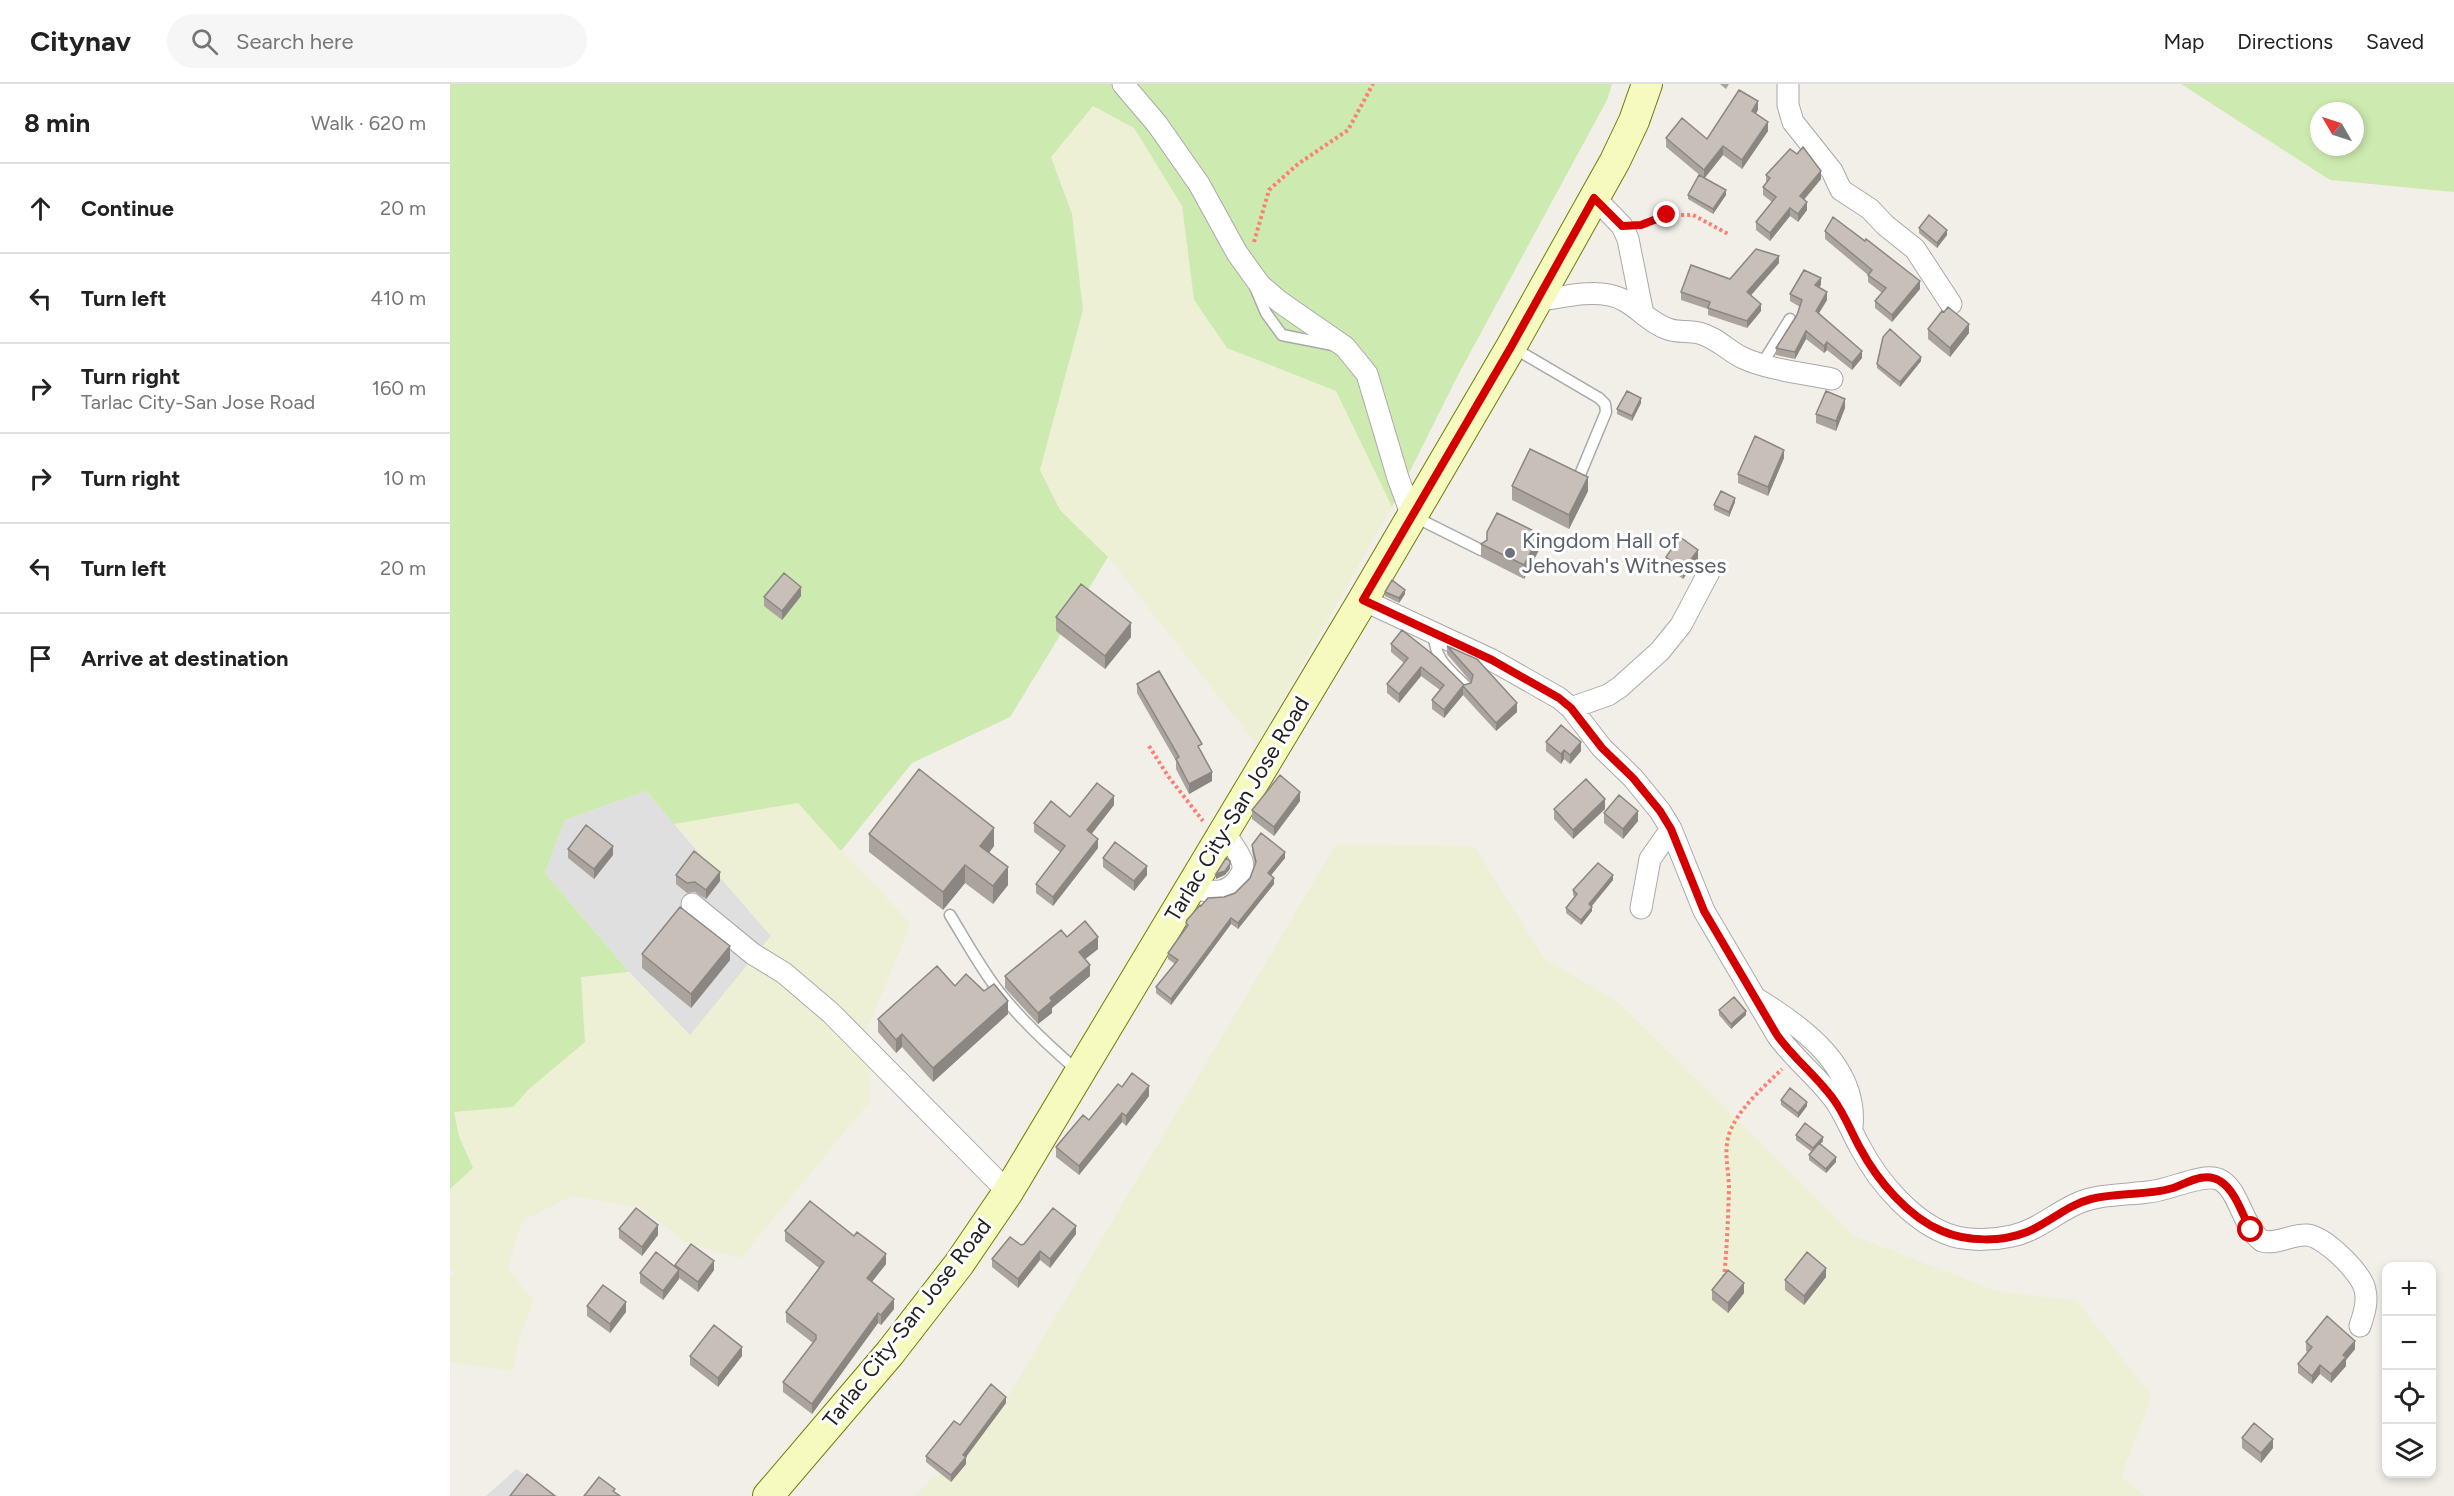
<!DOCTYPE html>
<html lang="en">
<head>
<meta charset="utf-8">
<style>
	:root { --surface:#fff; --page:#f6f6f6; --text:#222; --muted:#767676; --line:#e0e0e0 }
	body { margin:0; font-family:Figtree,sans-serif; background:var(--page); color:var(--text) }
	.controls { position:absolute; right:18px; bottom:18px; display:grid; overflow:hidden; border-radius:12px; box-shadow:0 3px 9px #0003 }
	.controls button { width:54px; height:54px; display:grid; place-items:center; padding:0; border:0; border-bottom:2px solid var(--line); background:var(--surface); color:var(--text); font:30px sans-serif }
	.compass { position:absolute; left:1860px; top:18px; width:54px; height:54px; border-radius:50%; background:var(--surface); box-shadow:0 3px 9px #0003; rotate:309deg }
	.stop { position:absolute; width:18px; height:18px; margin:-14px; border:4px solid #d40000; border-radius:50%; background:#fff }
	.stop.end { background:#d40000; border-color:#fff; box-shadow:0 2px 6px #0008 }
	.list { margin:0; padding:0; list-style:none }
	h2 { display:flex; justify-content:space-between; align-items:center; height:78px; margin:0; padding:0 24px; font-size:26px }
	h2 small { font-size:20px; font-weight:400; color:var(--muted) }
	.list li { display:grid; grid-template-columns:39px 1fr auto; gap:18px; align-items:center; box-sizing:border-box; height:90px; padding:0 24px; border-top:2px solid var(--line) }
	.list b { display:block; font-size:22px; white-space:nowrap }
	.list p { margin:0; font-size:20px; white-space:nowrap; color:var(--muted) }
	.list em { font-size:20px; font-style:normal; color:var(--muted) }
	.icon { flex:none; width:33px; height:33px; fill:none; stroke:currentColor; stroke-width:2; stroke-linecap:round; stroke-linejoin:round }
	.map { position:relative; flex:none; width:2004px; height:1412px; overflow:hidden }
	header { display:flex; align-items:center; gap:36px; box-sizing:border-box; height:84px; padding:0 30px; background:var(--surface); border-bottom:2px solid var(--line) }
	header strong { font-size:28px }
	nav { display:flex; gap:33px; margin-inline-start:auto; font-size:21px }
	.search { width:420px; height:54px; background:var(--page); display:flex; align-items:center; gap:15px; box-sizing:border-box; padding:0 21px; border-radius:33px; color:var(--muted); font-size:22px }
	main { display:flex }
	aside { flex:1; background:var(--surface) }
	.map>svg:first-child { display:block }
</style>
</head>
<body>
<header>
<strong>Citynav</strong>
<div class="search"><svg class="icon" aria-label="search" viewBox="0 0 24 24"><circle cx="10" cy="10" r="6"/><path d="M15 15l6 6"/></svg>Search here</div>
<nav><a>Map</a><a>Directions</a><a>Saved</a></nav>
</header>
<main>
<aside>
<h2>8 min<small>Walk · 620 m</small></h2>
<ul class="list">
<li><svg class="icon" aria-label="ahead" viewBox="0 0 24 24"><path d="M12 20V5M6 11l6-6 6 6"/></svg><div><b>Continue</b></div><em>20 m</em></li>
<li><svg class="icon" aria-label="left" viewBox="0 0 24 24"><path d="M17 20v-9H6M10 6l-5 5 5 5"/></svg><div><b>Turn left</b></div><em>410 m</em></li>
<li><svg class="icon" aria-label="right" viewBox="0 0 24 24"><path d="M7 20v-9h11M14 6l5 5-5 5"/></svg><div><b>Turn right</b><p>Tarlac City-San Jose Road</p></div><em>160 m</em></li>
<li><svg class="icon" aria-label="right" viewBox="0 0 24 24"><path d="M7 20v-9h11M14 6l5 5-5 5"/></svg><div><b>Turn right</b></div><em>10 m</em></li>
<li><svg class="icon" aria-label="left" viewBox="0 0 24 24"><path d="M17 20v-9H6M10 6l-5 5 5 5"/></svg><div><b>Turn left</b></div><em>20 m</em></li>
<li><svg class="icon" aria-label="arrive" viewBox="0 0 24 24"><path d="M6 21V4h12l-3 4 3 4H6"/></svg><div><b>Arrive at destination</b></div></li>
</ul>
</aside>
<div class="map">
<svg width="2004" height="1412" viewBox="0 0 2004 1412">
	<rect width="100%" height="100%" fill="#f2efe9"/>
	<path fill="#e0dfdf" d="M196 707 321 852 240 952 179 888 95 789 115 736Z
		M66 1385 108 1412H36Z"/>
	<path fill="#eef0d5" d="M643 21 684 44 732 122 744 216 777 264 886 307 942 423 807 661 658 473 610 426 590 387 633 226 622 130 601 73Z
		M348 719 461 840 418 943 421 1016 291 1174 239 1160 190 1124 123 1112 72 1137 58 1185 84 1217 69 1255 63 1287 0 1278V1192L5 1189 0 1184V1105L23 1084 9 1052 4 1028 63 1023 79 1005 131 893 179 888 240 951 321 852 224 740Z
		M886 760 1024 762 1094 874 1168 918 1405 1152 1546 1207 1627 1217 1702 1312 1671 1392 1695 1412H465L547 1331Z"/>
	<path fill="#cdebb0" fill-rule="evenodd" d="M0 0H1162L1157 16 1006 295 942 423 886 307 777 264 744 216 732 122 684 44 643 22 601 73 622 130 633 226 590 386 610 426 658 473 560 633 462 679 391 767 348 719 224 740 196 707 115 736 95 789 179 888 131 893 135 958 79 1005 63 1023 4 1028 9 1052 23 1084 0 1105Z
		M1731 0H2004V108L1880 96ZM1869 27H1905V63H1869Z"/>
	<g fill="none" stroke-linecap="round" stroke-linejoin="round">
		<g stroke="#a9a9a9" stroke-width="13">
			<path id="service" d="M805 203 816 229 832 251 883 261
				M1062 263 1149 314 1155 320 1156 328 1129 393
				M1312 280 1340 235
				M965 433 1031 466
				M983 548C986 577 996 583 1016 602
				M500 831C516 857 531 885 550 909 573 938 600 963 628 987"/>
		</g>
		<g stroke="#a9a9a9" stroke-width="23">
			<path id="minor" d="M673 0 707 40 749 100 787 169 810 201 830 218 895 263 917 290 948 394 962 432
				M1338 0V21L1343 38 1382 87 1391 106 1420 125 1435 141 1465 165 1501 220
				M1145 114 1172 142 1178 155 1193 230
				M1086 217C1109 214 1137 206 1159 211 1183 215 1196 238 1218 245 1228 249 1239 246 1249 249 1266 253 1278 267 1293 274 1320 286 1353 289 1382 295
				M913 516 1042 576 1109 614 1121 624 1152 664 1183 694 1210 727 1221 745 1254 827 1327 951C1344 975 1367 992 1384 1015 1395 1030 1401 1047 1410 1063 1429 1099 1464 1140 1503 1152 1521 1157 1544 1156 1562 1152 1586 1147 1604 1130 1626 1120 1648 1110 1674 1111 1698 1108 1718 1107 1751 1089 1768 1095 1789 1103 1792 1143 1812 1157 1827 1161 1841 1150 1857 1151 1874 1152 1912 1189 1915 1206 1918 1218 1914 1230 1910 1242
				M1121 624 1158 611 1170 603 1210 567 1231 541 1259 488
				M740 804C758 807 776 813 788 795 793 789 794 784 792 777 788 767 780 757 774 748
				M242 820 303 870 334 889 381 929 558 1108
				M1191 824 1200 775 1221 745
				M1307 915C1353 943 1408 983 1402 1043"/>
		</g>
		<g stroke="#707d05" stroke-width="32">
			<path id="secondary" d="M318 1412 440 1269 509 1180 558 1108 913 516 1061 263 1165 77 1184 37 1197 0"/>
		</g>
		<path stroke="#fa8072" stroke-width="4" stroke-dasharray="3 3" stroke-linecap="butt" d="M1191 141 1217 131H1243L1280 151
			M804 158 819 106 848 80 898 46 923 0
			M699 662 718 692 753 737
			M1274 1194C1277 1164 1278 1135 1279 1105 1279 1084 1272 1066 1281 1045 1292 1021 1314 1003 1332 985"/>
		<use href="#service" stroke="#fff" stroke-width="10"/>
		<use href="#minor" stroke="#fff" stroke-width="21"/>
		<use href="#secondary" stroke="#f7fabf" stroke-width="30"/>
	</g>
	<path fill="#aba49e" d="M1270 0H1279L1276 5Z
		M1308 26 1305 30 1318 47 1292 85 1273 71 1254 94 1276 111 1263 130 1238 115V111L1252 93 1216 63V54L1257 55Z
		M1316 91 1371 95 1354 116 1357 126 1348 138 1340 132 1320 157 1306 146V138L1322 118 1313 111V103L1316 99Z
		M1469 144 1497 151 1487 164 1469 149Z
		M1375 147 1470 205 1442 238 1425 224V217L1432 209 1418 198V191L1375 155Z
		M1329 179 1300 211 1311 227 1297 244 1258 231V225L1231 216V208L1280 195Z
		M1371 201 1369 204 1377 216 1369 229 1412 274 1402 286 1377 266 1374 269 1356 255 1345 275 1326 271V264L1347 231 1350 223 1340 217V210Z
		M1478 245 1519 249 1500 273 1478 255Z
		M1471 277 1450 303 1427 284V280Z
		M1191 319 1182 337 1167 330V325Z
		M1395 324 1386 347 1366 339V330Z
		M1334 374 1318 412 1288 399V390Z
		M1062 402 1138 407 1119 445 1062 416Z
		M1285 418 1279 433 1264 426V421Z
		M1031 460 1090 464 1074 495 1031 473Z
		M1216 473 1248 475 1233 495 1216 482Z
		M935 508 955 510 949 519 935 512Z
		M351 512 332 536 314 522V513Z
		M606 533 681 553 655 585 606 547Z
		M941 560 1014 601 1021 599V598L997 570V562L1067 628 1046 647 1013 611 994 634 982 625V616L990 606 971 592 949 619 937 609V600L954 579 941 568Z
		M687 600 752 669 762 697 739 710 726 685V677L687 609Z
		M1096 658 1131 667 1120 680 1114 675 1111 680 1096 667Z
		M850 717 824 752 802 735V726Z
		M664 721 641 750 648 764 603 822 586 809V800L610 768 584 748V739L620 733Z
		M1104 725H1155L1123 755 1104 735Z
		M1154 729 1188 737 1173 755 1154 739Z
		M419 750 544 762 539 769 558 801 543 820 515 799 493 826 419 768Z
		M802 761 835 774 821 791 824 800 788 845 781 840 721 921 706 909V903L725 880 718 875V869L736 843V839L751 822 785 809 800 794 805 781 802 767Z
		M118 765 163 771 144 795 118 774Z
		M653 774 697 791 684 807 653 783Z
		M226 791 270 797 256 815 245 808 237 809 226 800Z
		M1163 796 1142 822V827L1131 841 1116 829V824L1125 813 1123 811V806Z
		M617 853 648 865 635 875 640 892 602 924V929L588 940 555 904V892Z
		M192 870 280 876 241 924 192 884Z
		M505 902 558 930 483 998 452 963 446 969 428 948V935Z
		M1269 926 1296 931 1281 945 1269 931Z
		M672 1003 699 1012 676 1042 672 1038 629 1091 606 1073V1063L639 1036Z
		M1331 1016 1357 1022 1348 1034 1331 1021Z
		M1346 1051 1373 1057 1370 1060 1386 1078 1376 1089 1359 1076V1071L1362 1068 1346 1056Z
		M169 1145 208 1151 192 1172 169 1154Z
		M335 1147 436 1180 422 1198 444 1225 431 1241 428 1239 362 1330 333 1308V1298L363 1259 336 1238V1228L369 1184 335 1157Z
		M626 1150 600 1184 590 1176 568 1204 542 1183V1175L571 1161Z
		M225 1181 264 1186 248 1208 229 1194V1195L213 1216 190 1199V1189L225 1182Z
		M1376 1193 1354 1221 1335 1206V1196Z
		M1262 1206 1294 1209 1278 1229 1262 1216Z
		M137 1222 176 1228 160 1249 137 1232Z
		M1856 1258 1905 1265 1896 1276V1282L1881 1299 1870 1290 1862 1300 1848 1289V1280L1858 1268 1856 1267Z
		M240 1272H292L268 1303 240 1281Z
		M556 1319 516 1373V1380L501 1398 476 1378V1372L510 1341Z
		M1792 1354 1823 1364 1811 1379 1792 1364Z"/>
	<path fill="#8b8681" d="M1308 17V26L1302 36V27Z
		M1318 38V47L1292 85V76Z
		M1273 62V71L1254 95V86Z
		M1371 87V95L1350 120V112Z
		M1276 106V111L1263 130V125Z
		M1357 118V126L1348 138V130Z
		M1340 124V132L1320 157V149Z
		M1497 146V151L1487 164V159Z
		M1329 172V179L1297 216V208Z
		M1371 194V201L1365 209V201Z
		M1470 197V205L1442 238V231Z
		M1377 208V216L1366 234V227Z
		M1311 220V227L1297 244V237Z
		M1519 240V249L1500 273V264Z
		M1356 247V255L1345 275V268Z
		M1377 258V266L1374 269V262Z
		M1412 267V274L1402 286V279Z
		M1471 273V277L1450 303V298Z
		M1191 314V319L1182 337V332Z
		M1395 315V324L1386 347V337Z
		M1334 366V374L1318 412V403Z
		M1138 393V407L1119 445V431Z
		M1285 414V418L1279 433V428Z
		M1090 450V464L1074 495V481Z
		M1248 466V475L1233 495V486Z
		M351 503V512L332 536V527Z
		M955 506V510L949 519V514Z
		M681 539V553L655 585V572Z
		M971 583V592L949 619V610Z
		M1013 602V611L994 634V626Z
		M1067 619V628L1046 647V639Z
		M1131 658V667L1120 680V671Z
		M1114 666V675L1111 680V670Z
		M762 688V697L739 710V700Z
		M850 708V717L824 752V743Z
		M664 712V721L637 756V746Z
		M1155 715V725L1123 755V746Z
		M1188 727V737L1173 755V745Z
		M544 744V762L530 780V762Z
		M648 755V764L603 822V813Z
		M163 762V771L144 795V785Z
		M835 768V774L818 795V789Z
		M780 780V785L775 791 766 795V790Z
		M515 781V799L493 826V808Z
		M697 782V791L684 807V797Z
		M558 783V801L543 820V802Z
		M270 788V797L256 815V806Z
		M1163 791V796L1139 825V820Z
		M824 794V800L788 845V839Z
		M1142 823V827L1131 841V836Z
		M781 834V840L721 921V915Z
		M648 853V865L629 880V868Z
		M280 862V876L241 924V910Z
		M640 881V892L602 924V929L588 940V929L600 914Z
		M558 917V930L483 998V984Z
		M1296 927V931L1281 945V940Z
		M452 950V963L446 969V956Z
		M699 1002V1012L676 1042V1032Z
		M1357 1018V1022L1348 1034V1029Z
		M672 1029V1038L629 1091V1082Z
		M1373 1053V1057L1363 1069V1064Z
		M1386 1073V1078L1376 1089V1085Z
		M208 1141V1151L192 1172V1163Z
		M626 1142V1150L600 1184V1175Z
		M590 1167V1176L568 1204V1195Z
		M436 1170V1180L417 1204V1194Z
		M264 1177V1186L248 1208V1198Z
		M1376 1184V1193L1354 1221V1212Z
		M229 1186V1195L213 1216V1207Z
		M1294 1199V1209L1278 1229V1219Z
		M444 1215V1225L431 1241V1231Z
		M176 1218V1228L160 1249V1240Z
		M428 1229V1239L362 1330V1320Z
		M1905 1257V1265L1896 1276V1282L1881 1299V1290L1893 1271Z
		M292 1263V1272L268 1303V1294Z
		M1870 1281V1290L1862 1300V1292Z
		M556 1313V1319L513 1377V1371Z
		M1823 1355V1364L1811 1379V1369Z
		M516 1373V1380L501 1398V1391Z"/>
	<path fill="#c7bfb8" stroke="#8b8681" stroke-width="1.5" d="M1289 6 1308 17 1302 27 1318 38 1292 76 1273 62 1254 86 1216 54 1232 34 1257 55Z
		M1353 63 1371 87 1350 112 1357 118 1348 130 1340 124 1320 149 1306 138 1326 113 1313 103 1320 94 1316 91 1340 65 1347 70Z
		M1249 91 1276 106 1263 125 1238 111Z
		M1479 131 1497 146 1487 159 1469 144Z
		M1383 133 1415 157 1416 155 1470 197 1442 231 1425 217 1436 204 1418 191 1422 186 1375 147Z
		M1306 165 1329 172 1297 208 1311 220 1297 237 1258 224 1260 218 1231 208 1241 181 1280 195Z
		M1354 186 1371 194 1365 201 1377 208 1366 227 1412 267 1402 279 1377 258 1374 262 1356 247 1345 268 1326 264 1347 231 1352 216 1340 210Z
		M1498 223 1519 240 1500 264 1478 245 1492 227 1494 228Z
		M1440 245 1471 273 1450 298 1427 280 1433 253Z
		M1177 307 1191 314 1182 332 1167 325Z
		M1376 307 1395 315 1386 337 1366 330Z
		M1305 352 1334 366 1318 403 1288 390Z
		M1080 365 1138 393 1119 431 1062 402Z
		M1271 407 1285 414 1279 428 1264 421Z
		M1047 429 1090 450 1074 481 1031 460 1037 456V448Z
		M1230 453 1248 466 1233 486 1216 473Z
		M334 489 351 503 332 527 314 513Z
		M942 496 955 506 949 514 935 508Z
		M631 500 681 539 655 572 606 533Z
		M952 546 986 573 1014 601 1021 599 1023 591 997 562 1027 575 1067 619 1046 639 1013 602 994 626 982 616 994 601 971 583 949 610 937 600 958 574 941 560Z
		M709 587 752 660 748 662 762 688 739 700 726 675 729 673 687 600Z
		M1111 641 1131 658 1120 671 1114 666 1111 670 1096 658Z
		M469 685 544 744 530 762 558 783 543 802 515 781 493 808 419 750Z
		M830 691 850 708 824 743 802 726Z
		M1136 695 1155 715 1123 746 1104 725Z
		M647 699 664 712 637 746 648 755 603 813 586 800 615 762 584 739 601 717 620 733Z
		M1169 711 1188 727 1173 745 1154 729Z
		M136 741 163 762 144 785 118 765Z
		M811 749 835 768 818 789 824 794 788 839 781 834 721 915 706 903 728 876 718 869 738 841 736 839 737 836 750 821 751 822 758 814 774 813 785 809 800 794 806 778 802 761Z
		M665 758 697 782 684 797 653 774Z
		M244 767 270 788 256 806 245 798 237 799 226 791Z
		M776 774 780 777V780L775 787 766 790Z
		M1148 779 1163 791 1139 820 1142 823 1131 836 1116 824 1127 810 1123 806Z
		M230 823 280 862 241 910 192 870Z
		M635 837 648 853 629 868 640 881 600 914 602 917 588 929 555 892 611 846 617 853Z
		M487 882 505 902 516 890 534 907 544 900 558 917 483 984 452 950 446 956 428 935Z
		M1284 913 1296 927 1281 940 1269 926Z
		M682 989 699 1002 676 1032 672 1029 629 1082 606 1063 633 1031 639 1036 668 1000 672 1003Z
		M1340 1004 1357 1018 1348 1029 1331 1016Z
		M1355 1039 1373 1053 1363 1064 1346 1051Z
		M1369 1059 1386 1073 1376 1085 1359 1071Z
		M360 1117 404 1152 407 1148 436 1170 417 1194 444 1215 431 1231 428 1229 362 1320 333 1298 366 1255V1251L336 1228 374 1178 335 1147Z
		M186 1124 208 1141 192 1163 169 1145Z
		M603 1124 626 1142 600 1175 590 1167 568 1195 542 1175 560 1153 571 1161 574 1160Z
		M241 1160 264 1177 248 1198 225 1181Z
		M206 1168 229 1186 213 1207 190 1189Z
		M1357 1168 1376 1184 1354 1212 1335 1196Z
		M1278 1186 1294 1199 1278 1219 1262 1206Z
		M153 1201 176 1218 160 1240 137 1222Z
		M1877 1232 1905 1257 1893 1271 1896 1273 1881 1290 1870 1281 1862 1292 1848 1280 1862 1263 1856 1258Z
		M264 1241 292 1263 268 1294 240 1272Z
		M541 1300 556 1313 513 1371 516 1373 501 1391 476 1372 504 1337 510 1341Z
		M1804 1339 1823 1355 1811 1369 1792 1354Z
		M77 1390 105 1412H60Z
		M149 1393 165 1405 163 1407 170 1412H134Z"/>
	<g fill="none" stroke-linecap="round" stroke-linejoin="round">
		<path stroke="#d40000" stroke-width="8" d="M1217 131 1191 141 1172 142 1144 114 1061 263 913 516 1042 576 1109 614 1121 624 1152 664 1183 694 1210 727 1221 745 1254 827 1327 951C1344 975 1367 992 1384 1016 1395 1031 1401 1048 1410 1064 1427 1096 1458 1133 1492 1147 1517 1158 1552 1158 1577 1148 1599 1139 1617 1121 1641 1115 1668 1108 1696 1112 1723 1104 1737 1099 1755 1087 1770 1097 1786 1107 1792 1131 1801 1146"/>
	</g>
	<circle fill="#6b7280" stroke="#fff" stroke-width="2" cx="1060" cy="469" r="6"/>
	<g text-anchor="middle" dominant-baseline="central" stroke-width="6" stroke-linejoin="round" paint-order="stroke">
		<g font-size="22" fill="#5b616d" stroke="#fff" text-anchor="start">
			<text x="1072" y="456">Kingdom Hall of<tspan x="1072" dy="25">Jehovah's Witnesses</tspan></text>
		</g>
		<g font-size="22" fill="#222" stroke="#fff">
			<text transform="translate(787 725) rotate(-59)">Tarlac City-San Jose Road</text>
			<text transform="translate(457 1239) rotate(-52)">Tarlac City-San Jose Road</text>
		</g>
	</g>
</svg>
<div class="controls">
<button>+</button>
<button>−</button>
<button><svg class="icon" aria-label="locate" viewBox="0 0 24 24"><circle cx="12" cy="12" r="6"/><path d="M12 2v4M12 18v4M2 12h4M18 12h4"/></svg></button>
<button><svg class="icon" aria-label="layers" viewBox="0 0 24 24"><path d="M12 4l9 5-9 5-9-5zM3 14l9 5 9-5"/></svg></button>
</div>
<svg class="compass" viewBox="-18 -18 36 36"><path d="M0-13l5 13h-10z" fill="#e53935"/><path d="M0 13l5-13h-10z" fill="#767676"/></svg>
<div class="stop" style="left:1801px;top:1146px"></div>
<div class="stop end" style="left:1217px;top:131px"></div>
</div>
</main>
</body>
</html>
